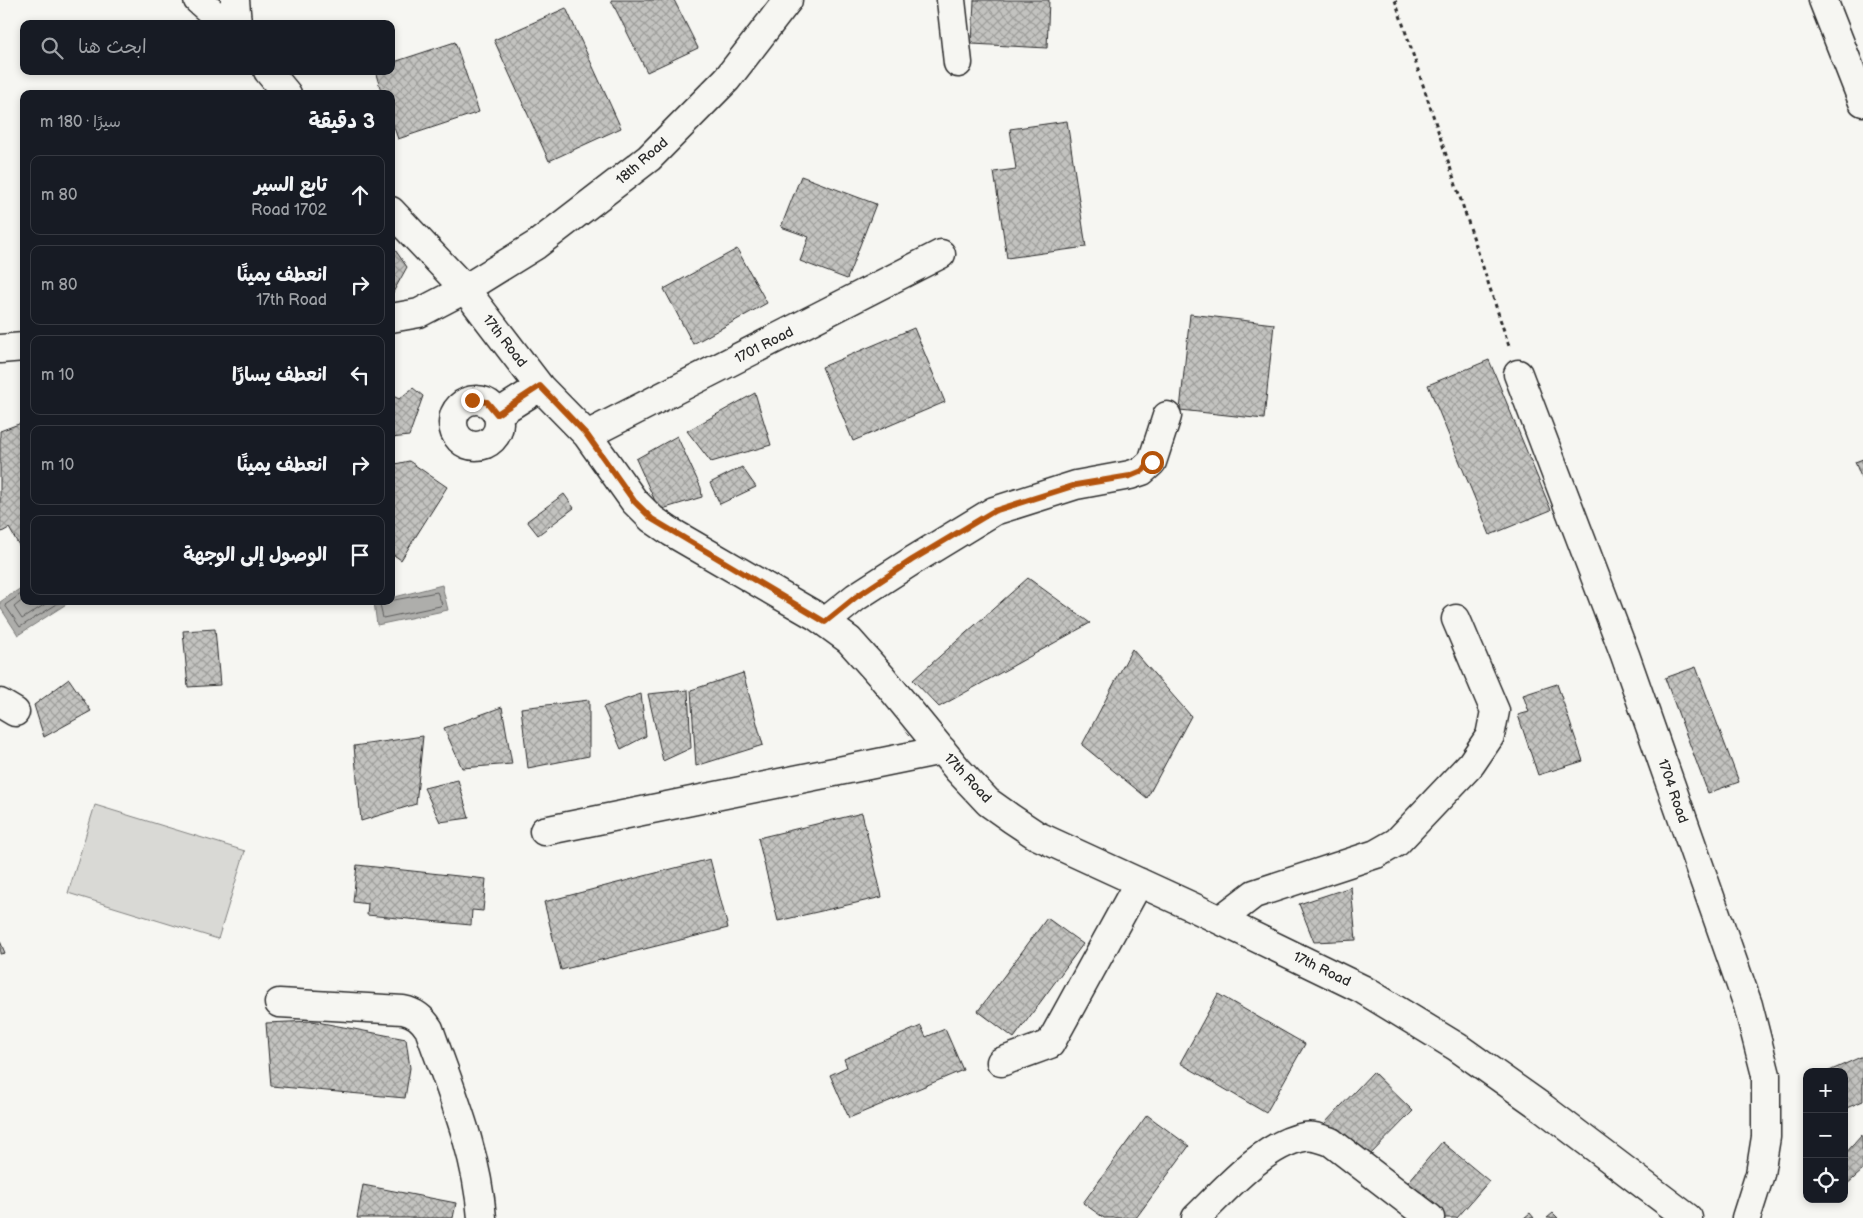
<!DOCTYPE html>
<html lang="ar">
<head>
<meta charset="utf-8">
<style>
	:root { --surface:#171b24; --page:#20242c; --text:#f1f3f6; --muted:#9ea1a6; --line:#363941 }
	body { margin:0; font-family:"Balsamiq Sans","Playpen Sans Arabic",sans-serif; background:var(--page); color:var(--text); direction:rtl }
	.controls { position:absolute; right:15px; bottom:15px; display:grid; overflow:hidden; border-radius:10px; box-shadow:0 2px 8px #0003 }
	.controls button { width:45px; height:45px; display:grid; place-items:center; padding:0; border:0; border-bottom:1px solid var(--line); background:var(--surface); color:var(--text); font:25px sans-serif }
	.stop { position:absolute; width:15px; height:15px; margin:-11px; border:4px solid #b45309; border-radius:50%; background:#fff }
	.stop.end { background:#b45309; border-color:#fff; box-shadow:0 1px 5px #0008 }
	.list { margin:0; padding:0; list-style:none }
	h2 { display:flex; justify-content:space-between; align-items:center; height:65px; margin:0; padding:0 20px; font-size:21px }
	h2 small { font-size:16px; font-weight:400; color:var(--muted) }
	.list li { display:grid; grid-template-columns:32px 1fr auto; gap:15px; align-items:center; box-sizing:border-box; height:80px; margin:0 10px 10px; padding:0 10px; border:1px solid var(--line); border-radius:10px }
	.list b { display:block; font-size:19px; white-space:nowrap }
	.list p { margin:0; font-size:16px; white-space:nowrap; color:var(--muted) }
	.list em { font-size:16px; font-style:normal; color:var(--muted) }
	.icon { flex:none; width:28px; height:28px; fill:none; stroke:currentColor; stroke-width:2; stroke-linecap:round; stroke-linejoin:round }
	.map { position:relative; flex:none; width:1863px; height:1218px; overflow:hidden; direction:ltr }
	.search { position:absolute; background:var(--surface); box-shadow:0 2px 8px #0003; left:20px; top:20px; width:375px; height:55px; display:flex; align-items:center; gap:12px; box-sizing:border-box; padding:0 18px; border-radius:10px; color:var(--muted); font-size:19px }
	.panel { position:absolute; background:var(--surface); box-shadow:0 2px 8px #0003; left:20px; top:90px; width:375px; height:515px; border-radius:10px; direction:rtl }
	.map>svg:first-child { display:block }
</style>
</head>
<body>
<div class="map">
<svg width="1863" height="1218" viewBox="0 0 1863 1218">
	<defs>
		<pattern id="building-cross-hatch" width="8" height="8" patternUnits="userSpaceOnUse" patternTransform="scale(1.25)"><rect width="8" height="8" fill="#c3c3c0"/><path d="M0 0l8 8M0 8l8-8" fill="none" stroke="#9f9f9c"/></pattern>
	</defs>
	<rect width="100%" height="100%" fill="#f6f6f2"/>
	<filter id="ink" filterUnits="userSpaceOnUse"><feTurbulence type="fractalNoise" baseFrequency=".02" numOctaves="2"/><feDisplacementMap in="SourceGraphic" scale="10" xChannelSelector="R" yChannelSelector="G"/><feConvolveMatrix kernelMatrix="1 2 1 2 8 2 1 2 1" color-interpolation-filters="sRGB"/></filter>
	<g filter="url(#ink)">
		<path fill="#d9d9d5" stroke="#828280" d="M95 805 245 851 218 939 68 893Z"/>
		<path fill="#aeaeab" stroke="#7a7a78" d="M442 585 448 610 377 625 374 602 391 601V598Z
			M24 586V601H71L18 635 0 607V602Z"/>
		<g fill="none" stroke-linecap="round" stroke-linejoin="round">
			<path stroke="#5f5f5e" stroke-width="1" d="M24 592 5 605 20 627 62 601
				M24 599 14 607 22 619 50 601
				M379 601 383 618 440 606 442 604 437 592 389 601"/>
		</g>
		<path fill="url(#building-cross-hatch)" stroke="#2b2b2b" d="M611 0H674L698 48 647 72Z
			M974 0H1049L1047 48 972 44Z
			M566 8 621 128 549 161 494 40Z
			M455 42 479 112 398 139 391 119V94H382L375 71H391V63Z
			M1067 121 1086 247 1007 258 994 172 1016 169 1010 129Z
			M801 176 876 204 847 279 800 261 809 237 781 227Z
			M391 244 407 267 391 296Z
			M737 249 767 303 693 344 664 289Z
			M1190 314 1274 324 1264 419 1180 410Z
			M914 328 945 402 853 441 822 367Z
			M1489 360 1551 510 1490 535 1428 385Z
			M413 388 423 396 409 436 391 438V395L399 399Z
			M755 393 771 445 711 462 687 431Z
			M24 422V554L9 528 0 533V431Z
			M677 436 701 488 702 497 659 510 636 459Z
			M1863 459V482L1855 462Z
			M409 461 447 487 401 560 391 553V465Z
			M742 467 756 487 720 504 710 483Z
			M564 494 574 508 538 535 527 521Z
			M1028 578 1090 623 939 707 913 680Z
			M215 629 220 685 188 687 183 631Z
			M1132 649 1191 716 1147 798 1082 745Z
			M1696 667 1739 782 1708 793 1665 678Z
			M743 673 763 745 696 766 691 690Z
			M69 679 91 711 44 737 34 705Z
			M1557 684 1583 761 1538 775 1518 715 1529 712 1523 695Z
			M688 690 691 748 663 761 648 694Z
			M641 694 646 736 621 749 603 707Z
			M589 700V756L528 768 521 708Z
			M502 707 512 764 462 768 444 728Z
			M423 736 416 804 361 821 354 746Z
			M458 780 469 818 440 822 424 788Z
			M862 813 882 897 778 921 758 838Z
			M710 859 728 928 561 970 544 902Z
			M357 865 486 879 483 911 472 910 471 925 367 915 368 904 353 902Z
			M1351 887 1356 940 1314 942 1299 904Z
			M1047 918 1083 944 1014 1038 978 1011Z
			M0 941 5 953 0 954Z
			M1218 994 1305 1044 1266 1113 1180 1063Z
			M312 1021 406 1039 410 1068 405 1098 271 1086 266 1023Z
			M921 1026 926 1037 945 1029 963 1070 849 1118 830 1075 847 1067 844 1059Z
			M1863 1056V1101L1844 1109V1072H1827Z
			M1373 1072 1413 1111 1363 1162 1324 1124Z
			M1147 1115 1189 1146 1136 1218H1104L1083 1203Z
			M1862 1135 1863 1170 1845 1186 1844 1155Z
			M1442 1142 1489 1181 1457 1218H1441L1404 1187Z
			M363 1185 456 1203 453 1218H357Z
			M1530 1213 1534 1218H1524Z
			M1553 1213 1558 1218H1547Z"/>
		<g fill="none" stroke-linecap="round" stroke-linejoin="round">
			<g stroke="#2b2b2b" stroke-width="31">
				<path id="minor" d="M198 0 225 24
					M235 0 237 24
					M951 0 958 63
					M1823 0 1863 102
					M268 71 287 94
					M391 211 465 289 540 387 587 435 634 501 652 519 671 532 816 616 849 640 882 677 958 770 988 802 1012 819 1036 835 1195 908 1362 989 1457 1047 1543 1108 1688 1218
					M391 318 419 313 465 289 536 245 649 158 727 79 788 0
					M0 349 24 347
					M1518 374 1625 655 1748 1005 1766 1075V1137L1760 1174 1746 1218
					M453 423a23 23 0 1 1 46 0a23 23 0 1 1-46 0Z
					M497 414 540 387
					M587 435 941 254
					M825 622 856 597 912 561 994 511 1076 485 1130 475 1142 471 1152 462 1167 416
					M0 703 15 712
					M544 831 942 750
					M1220 920 1254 894 1376 854 1397 842 1471 764 1490 736 1495 711 1456 619
					M279 1003 403 1010C414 1012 423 1019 429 1029 451 1091 477 1151 482 1218
					M1001 1062 1050 1044 1139 882
					M1196 1218C1225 1190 1264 1144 1304 1137 1314 1135 1322 1139 1331 1142L1430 1218"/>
			</g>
			<path stroke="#2b2b2b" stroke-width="3" stroke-dasharray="4 4" stroke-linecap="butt" d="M1395 0 1509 346"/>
			<use href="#minor" stroke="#f6f6f2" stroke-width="28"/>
		</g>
	</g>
	<g fill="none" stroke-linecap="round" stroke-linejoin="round" filter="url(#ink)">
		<path stroke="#b45309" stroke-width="6" d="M472 400 487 402 497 414 540 386 587 435 634 501 652 519 825 622 856 597 912 560 994 511 1076 485 1130 476 1142 471 1152 462"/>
	</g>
	<g text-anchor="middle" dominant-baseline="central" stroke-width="4" stroke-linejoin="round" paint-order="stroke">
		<g font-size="14" fill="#2b2b2b" stroke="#f6f6f2">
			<text transform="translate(642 161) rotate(-41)">18th Road</text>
			<text transform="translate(505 341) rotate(52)">17th Road</text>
			<text transform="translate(764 345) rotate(-27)">1701 Road</text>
			<text transform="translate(968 778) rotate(47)">17th Road</text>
			<text transform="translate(1673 791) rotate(71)">1704 Road</text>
			<text transform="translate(1322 969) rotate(26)">17th Road</text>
		</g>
	</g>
</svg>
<div class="controls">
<button>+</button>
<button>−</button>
<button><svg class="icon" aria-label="locate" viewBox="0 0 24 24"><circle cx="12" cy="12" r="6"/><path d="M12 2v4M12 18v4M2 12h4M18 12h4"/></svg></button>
</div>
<div class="stop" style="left:1152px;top:462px"></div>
<div class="stop end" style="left:472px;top:400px"></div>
<div class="search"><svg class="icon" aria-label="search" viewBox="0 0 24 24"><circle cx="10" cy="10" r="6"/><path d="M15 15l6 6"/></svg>ابحث هنا</div>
<section class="panel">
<h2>3 دقيقة<small>سيرًا · 180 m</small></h2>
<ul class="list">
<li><svg class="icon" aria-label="ahead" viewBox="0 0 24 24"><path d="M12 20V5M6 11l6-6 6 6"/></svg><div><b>تابع السير</b><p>1702 Road</p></div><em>80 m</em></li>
<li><svg class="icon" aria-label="right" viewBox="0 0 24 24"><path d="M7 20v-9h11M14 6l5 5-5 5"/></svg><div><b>انعطف يمينًا</b><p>17th Road</p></div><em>80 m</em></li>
<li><svg class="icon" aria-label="left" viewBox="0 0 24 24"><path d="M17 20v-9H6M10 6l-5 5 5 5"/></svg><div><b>انعطف يسارًا</b></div><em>10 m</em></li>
<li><svg class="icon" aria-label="right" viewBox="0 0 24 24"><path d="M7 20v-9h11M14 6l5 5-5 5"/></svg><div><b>انعطف يمينًا</b></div><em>10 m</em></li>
<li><svg class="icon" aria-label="arrive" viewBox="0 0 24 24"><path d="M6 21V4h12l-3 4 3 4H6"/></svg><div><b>الوصول إلى الوجهة</b></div></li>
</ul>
</section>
</div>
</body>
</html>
